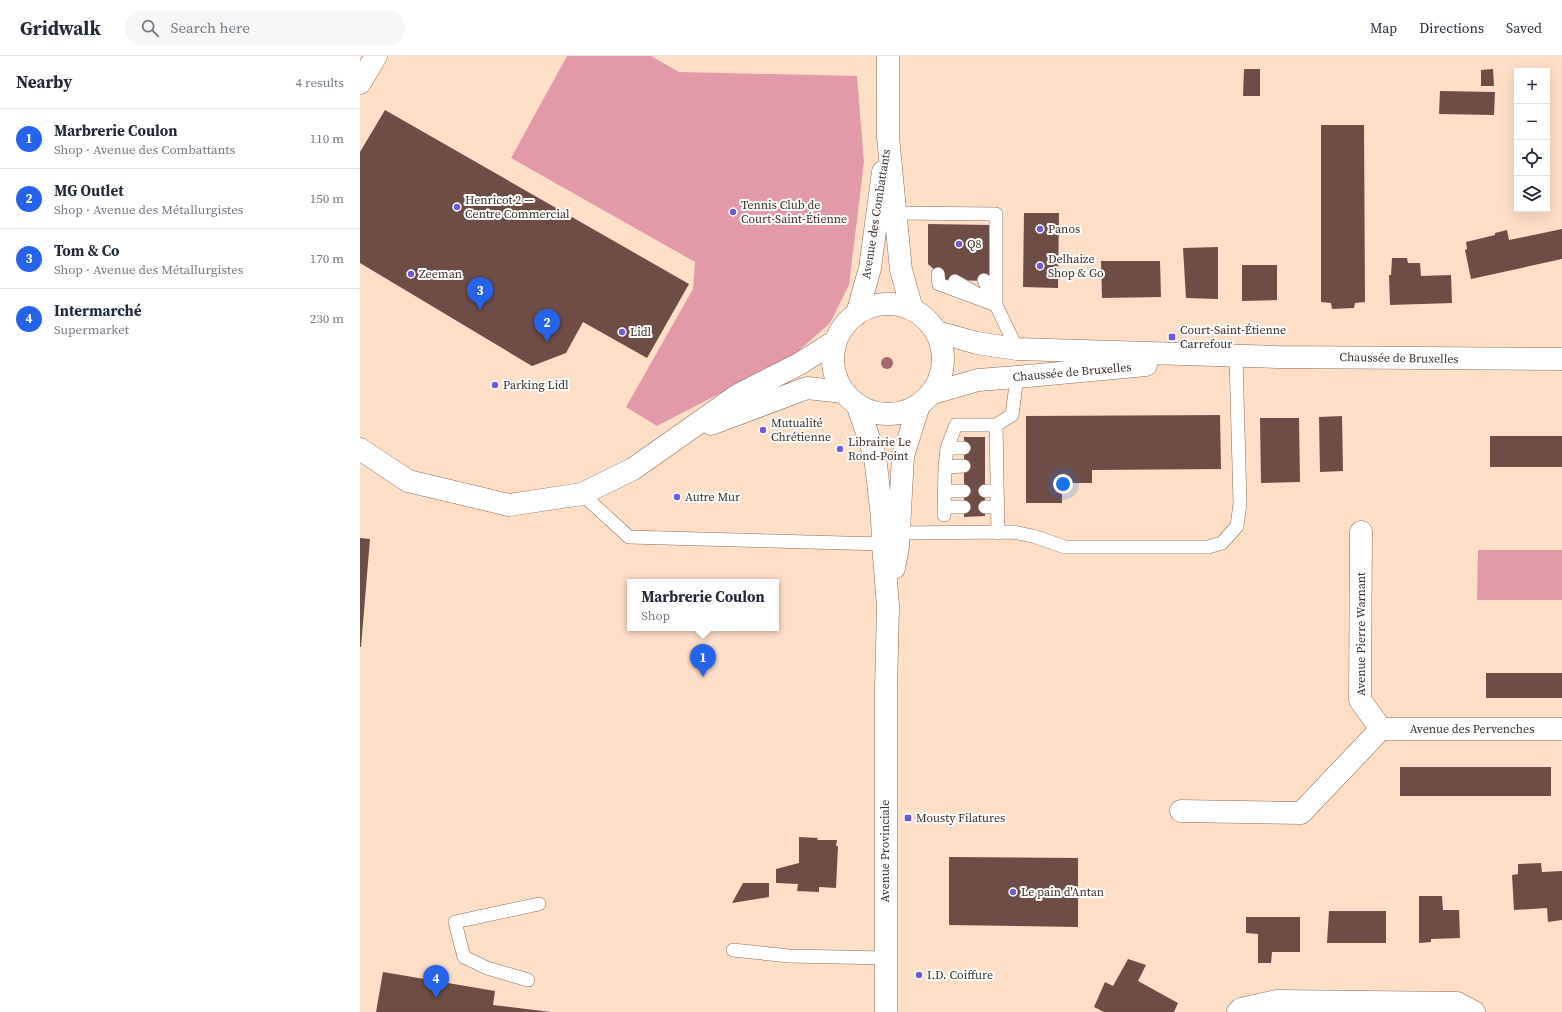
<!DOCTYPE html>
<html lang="en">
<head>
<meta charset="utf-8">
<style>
	:root { --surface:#fff; --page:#f6f6f7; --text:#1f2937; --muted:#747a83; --line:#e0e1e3; --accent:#2563eb }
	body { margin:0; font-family:"Source Serif 4",serif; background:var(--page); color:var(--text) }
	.controls { position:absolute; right:12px; top:12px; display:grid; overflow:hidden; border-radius:0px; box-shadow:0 4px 16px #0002 }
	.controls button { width:36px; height:36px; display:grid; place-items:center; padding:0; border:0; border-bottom:1px solid var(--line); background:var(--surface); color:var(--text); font:20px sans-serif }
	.you { position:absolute; left:703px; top:428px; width:14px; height:14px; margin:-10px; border:3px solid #fff; border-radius:50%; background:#1a73e8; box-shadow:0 0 0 6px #1a73e833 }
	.badge { display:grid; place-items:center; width:26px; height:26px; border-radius:50%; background:var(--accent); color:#fff; font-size:13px; font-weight:700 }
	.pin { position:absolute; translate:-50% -33px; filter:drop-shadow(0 1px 2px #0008) }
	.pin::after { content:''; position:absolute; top:21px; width:14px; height:12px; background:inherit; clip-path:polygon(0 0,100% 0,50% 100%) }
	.popup { position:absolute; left:267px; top:523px; width:152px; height:52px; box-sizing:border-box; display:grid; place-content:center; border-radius:0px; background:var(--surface); filter:drop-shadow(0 1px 3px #0005); font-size:13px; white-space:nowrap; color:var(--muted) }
	.popup b { font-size:15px; color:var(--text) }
	.popup::after { content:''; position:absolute; left:50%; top:100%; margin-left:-8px; border:8px solid transparent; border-top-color:var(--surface) }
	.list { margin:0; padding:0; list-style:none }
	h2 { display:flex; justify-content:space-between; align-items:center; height:52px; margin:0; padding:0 16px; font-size:17px }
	h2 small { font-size:13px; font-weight:400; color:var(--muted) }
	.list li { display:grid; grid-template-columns:26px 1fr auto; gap:12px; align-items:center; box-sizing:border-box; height:60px; padding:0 16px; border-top:1px solid var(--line) }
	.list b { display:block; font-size:15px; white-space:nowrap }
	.list p { margin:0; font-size:13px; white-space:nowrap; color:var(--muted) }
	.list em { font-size:13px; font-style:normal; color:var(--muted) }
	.icon { flex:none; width:22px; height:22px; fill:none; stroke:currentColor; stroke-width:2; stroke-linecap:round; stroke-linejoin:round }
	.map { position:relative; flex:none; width:1202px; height:956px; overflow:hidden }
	header { display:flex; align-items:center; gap:24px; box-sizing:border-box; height:56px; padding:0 20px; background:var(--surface); border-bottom:1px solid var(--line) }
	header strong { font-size:19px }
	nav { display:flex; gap:22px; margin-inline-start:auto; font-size:14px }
	.search { width:280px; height:36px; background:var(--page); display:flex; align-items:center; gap:10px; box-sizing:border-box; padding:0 14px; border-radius:22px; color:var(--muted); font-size:15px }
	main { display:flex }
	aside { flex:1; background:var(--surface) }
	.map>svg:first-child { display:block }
</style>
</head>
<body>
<header>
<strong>Gridwalk</strong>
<div class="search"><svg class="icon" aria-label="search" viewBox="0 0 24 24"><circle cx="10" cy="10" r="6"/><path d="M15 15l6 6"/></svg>Search here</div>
<nav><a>Map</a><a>Directions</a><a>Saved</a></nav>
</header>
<main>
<aside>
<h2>Nearby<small>4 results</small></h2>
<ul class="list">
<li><span class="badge">1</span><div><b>Marbrerie Coulon</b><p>Shop · Avenue des Combattants</p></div><em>110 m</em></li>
<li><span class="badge">2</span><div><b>MG Outlet</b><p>Shop · Avenue des Métallurgistes</p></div><em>150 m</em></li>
<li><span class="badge">3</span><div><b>Tom &amp; Co</b><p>Shop · Avenue des Métallurgistes</p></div><em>170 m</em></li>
<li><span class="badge">4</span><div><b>Intermarché</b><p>Supermarket</p></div><em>230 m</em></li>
</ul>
</aside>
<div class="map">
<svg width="1202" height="956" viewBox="0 0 1202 956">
	<rect width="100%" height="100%" fill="#fddec7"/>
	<path fill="#e39aa8" d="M207 0H291L319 16 497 20 504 106 489 229 470 267 434 299 297 370 266 351 333 233 335 206 151 102Z
		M1118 494H1202V544H1117Z"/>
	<path fill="#6d4d46" d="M884 13H900V40H883Z
		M1133 13 1134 30H1121V14Z
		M1080 35 1135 36 1134 59 1079 58Z
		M25 54 329 228 287 302 223 266 206 297 172 310 0 207V96Z
		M961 69H1004L1005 246 995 247 994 252 972 253 971 247 961 246Z
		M664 157H699L698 232 663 231Z
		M568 168 630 169 631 225 586 224 568 208Z
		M1202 173V203L1111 223 1105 194 1107 193 1106 186 1135 179V177L1147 174 1149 184Z
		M858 191V243L826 242 823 192Z
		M1032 202H1047L1048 207H1060L1061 220 1091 219 1092 247 1030 249 1029 219H1031Z
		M741 205H800L801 241 742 242Z
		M882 209H917V244L882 245Z
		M860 359 861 413 732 414V427H702V447H666V360Z
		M982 360 983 415 960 416 959 361Z
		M900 362H939L940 426 901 427Z
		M1130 380H1202V411H1130Z
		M604 381H625V460L604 461Z
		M0 482 10 483 1 591H0Z
		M1126 617H1202V642H1126Z
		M1040 711H1191V740H1040Z
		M439 781 458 782 457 784H477L476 790H478L476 832 459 831V836L437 835 438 828 416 827V813L439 807Z
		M589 801 718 802V871L589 869Z
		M1181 807 1182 816 1202 815V864L1188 866 1187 852 1154 854 1152 819 1158 818V808Z
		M383 827H409V841L372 847Z
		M1059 840H1082L1083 854H1099L1100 882 1071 883V886L1059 887Z
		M969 855H1026V887H967Z
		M886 861H940V896H912L911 907H898V878L886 877Z
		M768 903 786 909 778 925 818 947 814 956H744L734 951 745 926 753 930Z
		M23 916 135 935 133 949 191 956H16Z"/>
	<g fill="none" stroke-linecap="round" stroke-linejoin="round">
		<g stroke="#886e59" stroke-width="14">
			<path id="service" d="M536 157 636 158V249L657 293
				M578 218 579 228 636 249 595 225
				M624 224 634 246
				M636 369 638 477
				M587 392H604
				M585 411 604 410
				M585 435H604
				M625 435H637
				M222 438 269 481 523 488
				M584 451H604
				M625 451H637
				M584 459 585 411 587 392 596 369H636L652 359 657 321
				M538 477 653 476 673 480 705 491H848L862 487 877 470 880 448 876 300
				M373 894 429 900 525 902
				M168 924 127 912 104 901 95 866 179 848"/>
		</g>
		<g stroke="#886e59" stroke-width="23">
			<path id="minor" d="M0 27 16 0
				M351 368 447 332 484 336
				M0 393 48 425 149 449 222 438 273 413 378 339 439 308 474 286
				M1001 476 1000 644 1021 673
				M1021 673H1202
				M821 755 941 757 1021 673
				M878 956 881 953 917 945 1097 947 1114 956"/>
		</g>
		<g stroke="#886e59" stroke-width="23">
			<path id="secondary" d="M528 0V81L541 214 552 253
				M473 303a55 55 0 1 1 110 0a55 55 0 1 1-110 0Z
				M497 258 510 212 523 116
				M577 276 617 287 657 293 917 301 1202 303
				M573 337 618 324 657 321 786 309
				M497 348 515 400 522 461 523 488 528 550 526 634V956
				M534 512 538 491 543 400 559 349"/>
		</g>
		<use href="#service" stroke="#fff" stroke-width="13"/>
		<use href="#minor" stroke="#fff" stroke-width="22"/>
		<use href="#secondary" stroke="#fff" stroke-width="22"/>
	</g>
	<circle fill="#a3686e" cx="527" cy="307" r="6"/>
	<g fill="#6f5bd5" stroke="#fff" stroke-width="1.5">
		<circle cx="97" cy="151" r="4"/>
		<circle cx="373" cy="156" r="4"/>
		<circle cx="680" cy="173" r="4"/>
		<circle cx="599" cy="188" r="4"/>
		<circle cx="680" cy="210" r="4"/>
		<circle cx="51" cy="218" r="4"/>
		<circle cx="262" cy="276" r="4"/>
		<rect x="808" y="277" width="8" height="8" rx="2"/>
		<circle cx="135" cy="329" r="4"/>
		<circle cx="403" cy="374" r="4"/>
		<circle cx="480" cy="393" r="4"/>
		<circle cx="317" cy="441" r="4"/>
		<rect x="544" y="758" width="8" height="8" rx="2"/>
		<circle cx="653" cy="836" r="4"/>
		<circle cx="559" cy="919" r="4"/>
	</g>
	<g text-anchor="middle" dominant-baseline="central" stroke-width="4" stroke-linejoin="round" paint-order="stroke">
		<g font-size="12" fill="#3b3027" stroke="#fff" text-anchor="start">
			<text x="105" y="144">Henricot 2 —<tspan x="105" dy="14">Centre Commercial</tspan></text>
			<text x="381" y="149">Tennis Club de<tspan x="381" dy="14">Court-Saint-Étienne</tspan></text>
			<text x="688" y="173">Panos</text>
			<text x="607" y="188">Q8</text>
			<text x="688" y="203">Delhaize<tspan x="688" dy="14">Shop &amp; Go</tspan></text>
			<text x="59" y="218">Zeeman</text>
			<text x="820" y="274">Court-Saint-Étienne<tspan x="820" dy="14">Carrefour</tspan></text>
			<text x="270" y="276">Lidl</text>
			<text x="143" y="329">Parking Lidl</text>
			<text x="411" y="367">Mutualité<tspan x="411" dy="14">Chrétienne</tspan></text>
			<text x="488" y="386">Librairie Le<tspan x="488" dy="14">Rond-Point</tspan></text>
			<text x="325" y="441">Autre Mur</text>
			<text x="556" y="762">Mousty Filatures</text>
			<text x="661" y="836">Le pain d'Antan</text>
			<text x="567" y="919">I.D. Coiffure</text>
		</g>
		<g font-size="12" fill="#3b3027" stroke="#fff">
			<text transform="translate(516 158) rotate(-81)">Avenue des Combattants</text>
			<text transform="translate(1039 302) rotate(1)">Chaussée de Bruxelles</text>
			<text transform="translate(712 316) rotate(-5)">Chaussée de Bruxelles</text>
			<text transform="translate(1001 578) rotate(-90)">Avenue Pierre Warnant</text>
			<text x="1112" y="673">Avenue des Pervenches</text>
			<text transform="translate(525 795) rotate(-90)">Avenue Provinciale</text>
		</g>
	</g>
</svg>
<div class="controls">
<button>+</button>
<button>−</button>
<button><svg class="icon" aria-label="locate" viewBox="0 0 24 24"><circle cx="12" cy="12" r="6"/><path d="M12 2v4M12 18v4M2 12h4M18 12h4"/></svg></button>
<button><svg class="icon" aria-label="layers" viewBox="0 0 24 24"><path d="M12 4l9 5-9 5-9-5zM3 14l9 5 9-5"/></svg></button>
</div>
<div class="you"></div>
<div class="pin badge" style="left:343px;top:621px">1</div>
<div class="popup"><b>Marbrerie Coulon</b>Shop</div>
<div class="pin badge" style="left:187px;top:286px">2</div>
<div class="pin badge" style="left:120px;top:254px">3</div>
<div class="pin badge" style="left:76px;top:942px">4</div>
</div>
</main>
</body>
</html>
